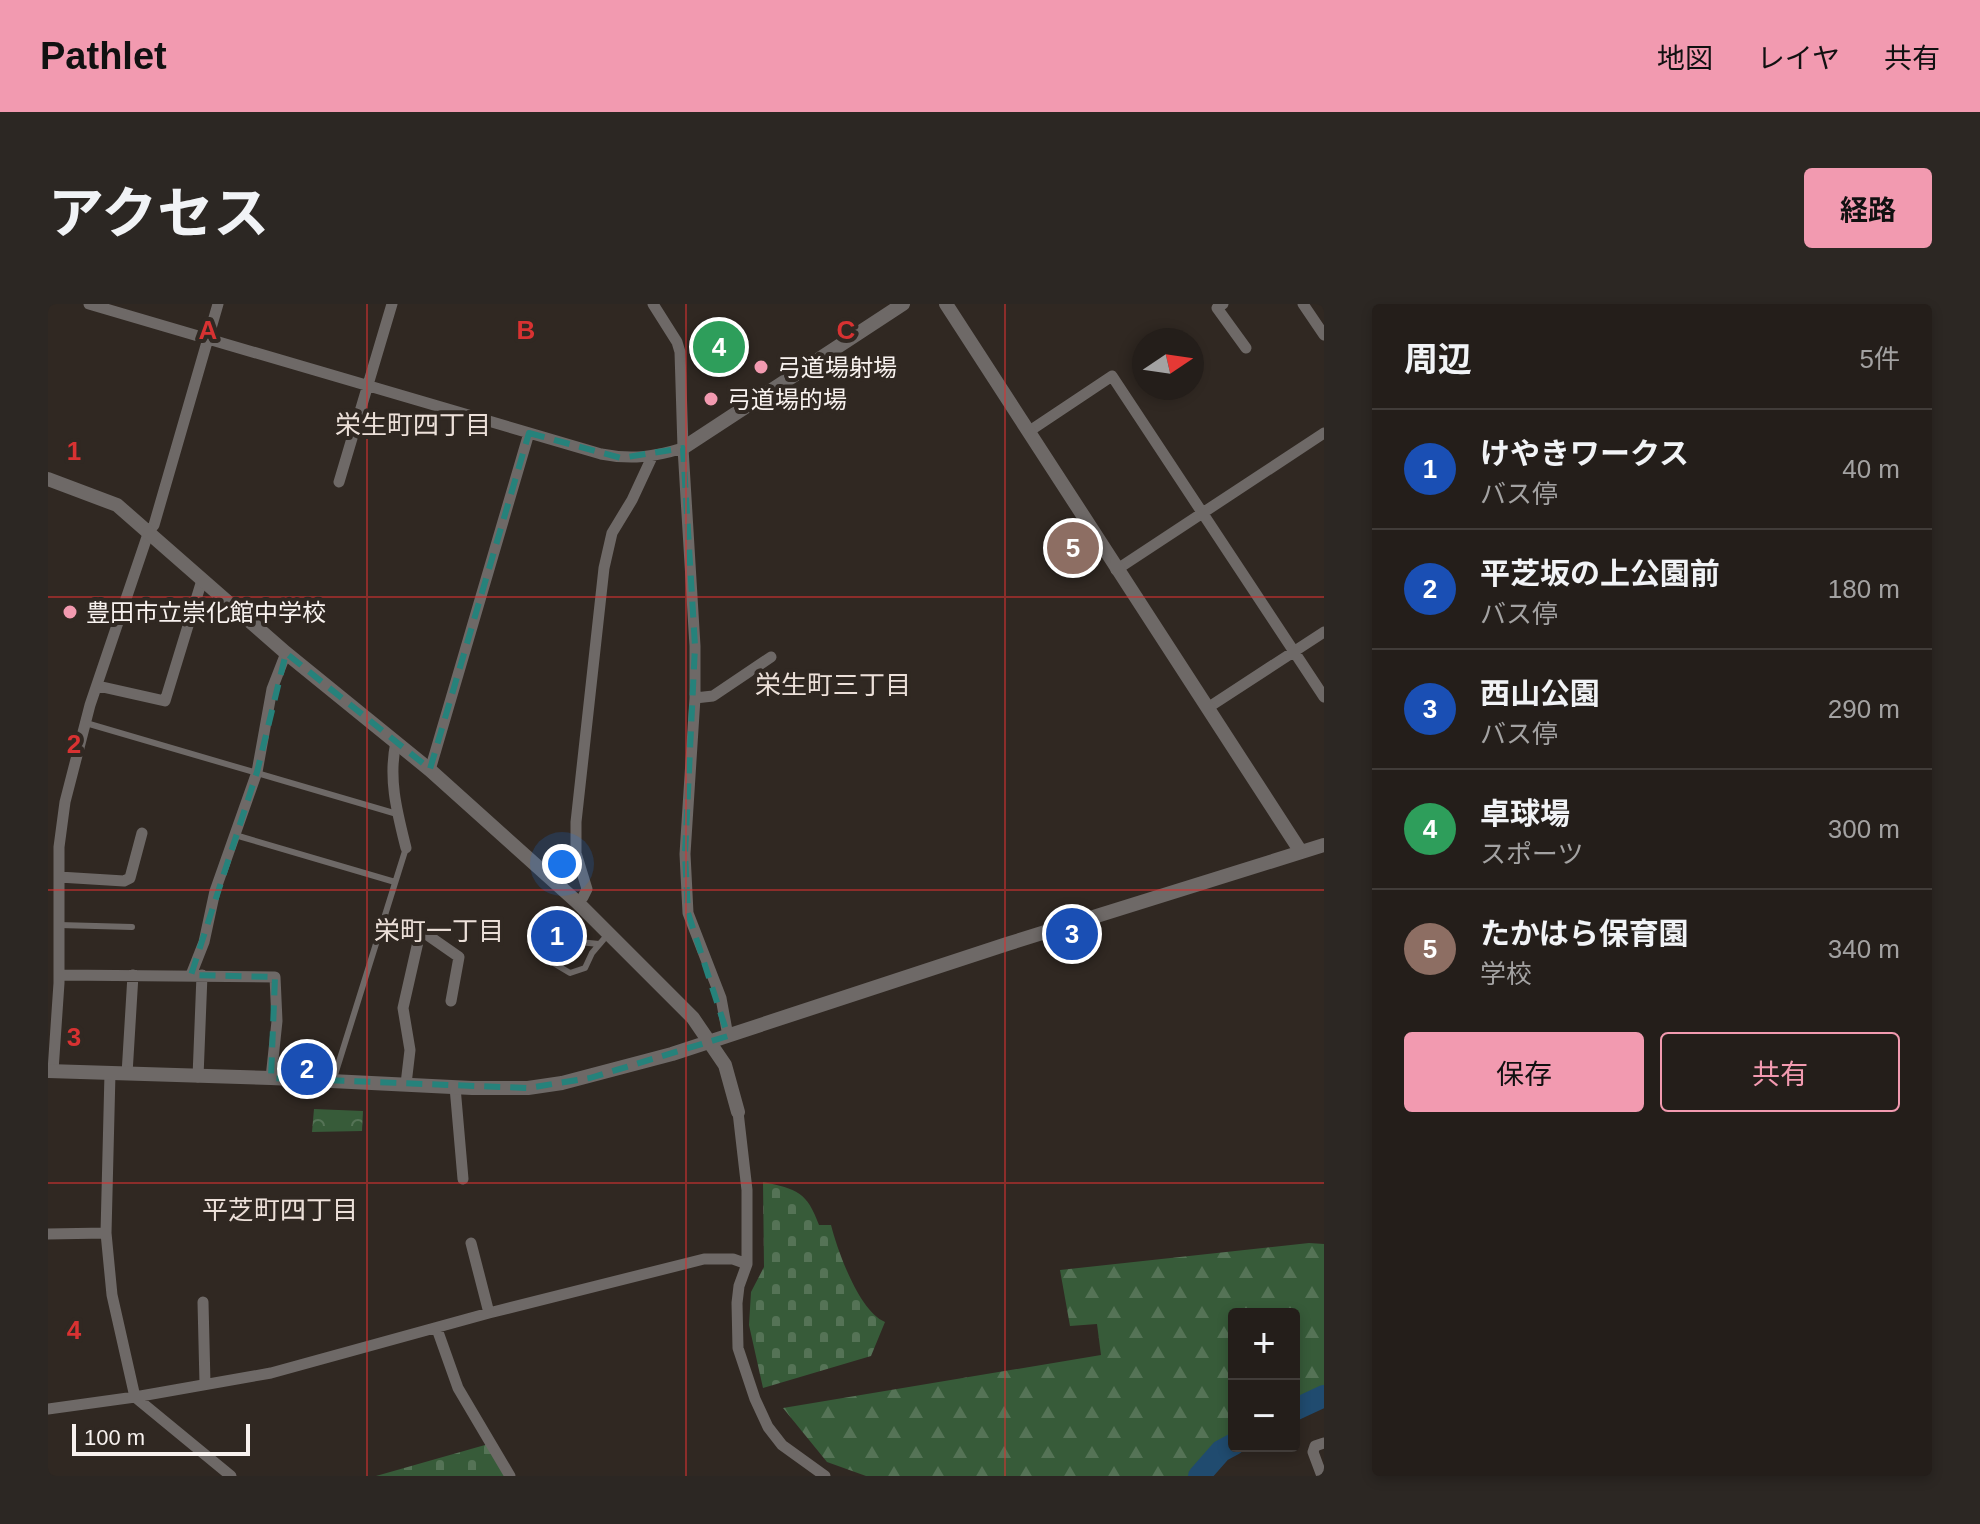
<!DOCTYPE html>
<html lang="ja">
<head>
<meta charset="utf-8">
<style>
	:root { --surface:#241e1a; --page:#2c2723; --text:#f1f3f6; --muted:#a3a2a2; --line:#413c39; --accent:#f29ab0 }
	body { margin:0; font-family:Helvetica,"Noto Sans JP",sans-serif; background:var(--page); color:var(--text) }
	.controls { position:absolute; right:24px; bottom:24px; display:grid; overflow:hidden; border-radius:8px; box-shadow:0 4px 12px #0003 }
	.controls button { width:72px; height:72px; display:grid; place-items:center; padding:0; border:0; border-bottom:2px solid var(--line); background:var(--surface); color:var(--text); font:40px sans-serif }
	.compass { position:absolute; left:1084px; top:24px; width:72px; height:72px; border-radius:50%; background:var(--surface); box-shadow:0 4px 12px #0003; rotate:77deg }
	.scale { position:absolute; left:24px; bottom:20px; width:178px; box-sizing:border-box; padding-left:8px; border:4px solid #f8f2ef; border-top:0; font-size:22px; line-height:28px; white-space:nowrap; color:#f8f2ef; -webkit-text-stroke:6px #302822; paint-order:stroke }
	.you { position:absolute; left:514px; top:560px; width:28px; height:28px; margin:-20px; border:6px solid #fff; border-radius:50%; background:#1a73e8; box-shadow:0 0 0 12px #1a73e833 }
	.badge { display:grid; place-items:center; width:52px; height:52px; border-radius:50%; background:var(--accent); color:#fff; font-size:26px; font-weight:700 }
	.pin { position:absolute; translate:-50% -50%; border:4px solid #fff; box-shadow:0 2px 8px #0006 }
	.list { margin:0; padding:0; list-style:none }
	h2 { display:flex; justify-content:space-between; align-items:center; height:104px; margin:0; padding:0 32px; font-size:34px }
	h2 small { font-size:26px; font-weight:400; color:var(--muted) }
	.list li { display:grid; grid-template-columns:52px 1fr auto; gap:24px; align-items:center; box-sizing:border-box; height:120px; padding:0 32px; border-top:2px solid var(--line) }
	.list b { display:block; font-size:30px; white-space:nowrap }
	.list p { margin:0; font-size:26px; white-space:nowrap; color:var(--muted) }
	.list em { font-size:26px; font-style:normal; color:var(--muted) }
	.actions { display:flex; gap:16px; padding:24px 32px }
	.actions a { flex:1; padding:18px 0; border:2px solid var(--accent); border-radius:8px; text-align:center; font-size:28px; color:var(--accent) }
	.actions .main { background:var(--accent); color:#111 }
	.map { position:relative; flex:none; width:1276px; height:1172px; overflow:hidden; border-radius:8px }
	header { display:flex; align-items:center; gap:48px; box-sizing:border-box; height:112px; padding:0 40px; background:var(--accent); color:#111 }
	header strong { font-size:38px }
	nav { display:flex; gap:44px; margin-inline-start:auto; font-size:28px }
	.intro { display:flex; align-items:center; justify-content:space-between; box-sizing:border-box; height:192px; padding:0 48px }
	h1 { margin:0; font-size:56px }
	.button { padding:20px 36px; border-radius:8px; background:var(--accent); color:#111; font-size:28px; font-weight:700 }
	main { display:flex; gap:48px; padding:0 48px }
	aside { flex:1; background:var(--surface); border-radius:8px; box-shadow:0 4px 12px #0003 }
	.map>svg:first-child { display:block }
</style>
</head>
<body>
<header>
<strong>Pathlet</strong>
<nav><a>地図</a><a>レイヤ</a><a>共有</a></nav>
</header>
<div class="intro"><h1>アクセス</h1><a class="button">経路</a></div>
<main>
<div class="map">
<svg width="1276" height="1172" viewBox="0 0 1276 1172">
	<defs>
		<pattern id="forest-firs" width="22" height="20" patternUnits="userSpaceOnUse" patternTransform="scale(2)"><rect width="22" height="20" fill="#375b39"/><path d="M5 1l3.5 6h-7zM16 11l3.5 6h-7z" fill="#557356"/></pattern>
		<pattern id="cemetery-stones" width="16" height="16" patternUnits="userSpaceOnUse" patternTransform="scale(2)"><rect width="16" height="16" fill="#375b39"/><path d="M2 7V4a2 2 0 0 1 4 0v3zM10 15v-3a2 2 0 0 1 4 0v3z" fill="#557356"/></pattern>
		<pattern id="park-crowns" width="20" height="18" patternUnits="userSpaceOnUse" patternTransform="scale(2)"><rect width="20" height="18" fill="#375b39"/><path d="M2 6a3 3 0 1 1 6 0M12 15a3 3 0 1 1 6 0" fill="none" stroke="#557356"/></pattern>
	</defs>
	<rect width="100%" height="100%" fill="#302822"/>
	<path fill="url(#forest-firs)" d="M1261 939 1276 940V1090L1246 1099V1010H1186V1142H1191L1169 1162 1145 1172H818L779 1158 735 1104 1053 1051 1049 1020 1022 1022 1012 966Z"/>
	<path fill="url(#cemetery-stones)" d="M715 878C749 885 759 888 771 921H783C790 948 811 1007 837 1018L823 1052 715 1084 701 1021 703 988 716 963Z
		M444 1139 459 1172H328Z"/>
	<path fill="url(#park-crowns)" d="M266 805 315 807 314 827 264 828Z"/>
	<path fill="#375b39" d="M669 18 693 54 673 68 649 33Z"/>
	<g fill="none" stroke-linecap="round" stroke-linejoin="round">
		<path stroke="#204b6f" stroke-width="22" d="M1246 1106 1276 1092
			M1151 1172 1173 1147 1186 1140"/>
		<path stroke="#6e6967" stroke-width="6" d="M38 419 349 510
			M187 531 347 578
			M11 621 84 623
			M551 640 521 637 510 646 507 660 522 669 537 664 544 649 561 629
			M285 777 358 544"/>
		<path stroke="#6e6967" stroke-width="11" d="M41 0 553 150C583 156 606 153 635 144
			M605 0 629 38 632 48 635 144 647 342V394L637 550 640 609 673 694 680 732
			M1175 0 1169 4 1198 44
			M1255 0 1276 31
			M980 128 1064 72 1276 393
			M291 178 344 0
			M1068 266 1276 129
			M50 382 117 397 154 276
			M647 394 665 392 723 353
			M1161 403 1276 328
			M348 438C340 475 349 508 358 544
			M382 466 481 129
			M11 573 76 577 82 574 94 529
			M529 598 535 593 539 585 528 549V518L556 264 564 229 584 196 604 153
			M334 622 378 630 411 653 403 697
			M11 671 227 673 229 717 223 774
			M143 671 156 638 167 587 209 468 224 385 238 349
			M5 767 11 679V543L17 498 42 401 101 227 106 221 170 0
			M62 769 58 929 64 991 87 1093 183 1172
			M79 770 85 671
			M150 773 154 671
			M358 780 362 746 355 704 372 629
			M407 783 415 875
			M690 808 699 886V960L691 982 689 999 690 1044 707 1095 720 1123 734 1141 777 1172
			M0 930 58 929
			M423 939 441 1009
			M155 998 157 1080
			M389 1025 410 1084 462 1172
			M0 1105 87 1093 223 1069 441 1009 656 955H685L699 960
			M1274 1172 1265 1148 1267 1142 1276 1139"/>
		<path stroke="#6e6967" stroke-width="14" d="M898 0 1253 548
			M635 144 855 0
			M0 175 69 201 238 349 382 466 529 598 645 714 677 761 690 808
			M0 767 223 774 424 784H480L514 779 624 750 959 640 1276 541"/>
	</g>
	<path fill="none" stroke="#26827b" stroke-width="6" stroke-dasharray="16 10" stroke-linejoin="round" d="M481 129 573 154 635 144 647 342 637 550 640 609 680 732 542 774 480 784 223 774 227 673 143 671 209 468 238 349 382 465Z"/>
	<path fill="none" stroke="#d83232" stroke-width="2" stroke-opacity="0.55" d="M319 0V1172M638 0V1172M957 0V1172M0 293H1276M0 586H1276M0 879H1276"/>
	<g fill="#f29ab0" stroke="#302822" stroke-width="3">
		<circle cx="713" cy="63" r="8"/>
		<circle cx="663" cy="95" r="8"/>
		<circle cx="22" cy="308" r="8"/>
	</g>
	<g text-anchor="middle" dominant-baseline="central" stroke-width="8" stroke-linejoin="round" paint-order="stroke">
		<g font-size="24" fill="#f8f2ef" stroke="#302822" text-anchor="start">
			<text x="729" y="63">弓道場射場</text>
			<text x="679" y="95">弓道場的場</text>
			<text x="38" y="308">豊田市立崇化館中学校</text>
		</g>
		<g font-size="26" fill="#ece0d9" stroke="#302822">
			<text x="365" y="121">栄生町四丁目</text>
			<text x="785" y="381">栄生町三丁目</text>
			<text x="391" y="627">栄町一丁目</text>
			<text x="232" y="906">平芝町四丁目</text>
		</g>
	</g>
	<g font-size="26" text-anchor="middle" font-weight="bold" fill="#d83232" stroke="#302822" stroke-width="8" stroke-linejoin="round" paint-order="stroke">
		<text x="160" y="35">A</text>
		<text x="478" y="35">B</text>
		<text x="798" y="35">C</text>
		<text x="26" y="156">1</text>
		<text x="26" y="449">2</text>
		<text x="26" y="742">3</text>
		<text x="26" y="1035">4</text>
	</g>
</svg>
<div class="controls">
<button>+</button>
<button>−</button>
</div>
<svg class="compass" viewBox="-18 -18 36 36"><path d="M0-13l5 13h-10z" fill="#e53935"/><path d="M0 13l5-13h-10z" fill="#a3a2a2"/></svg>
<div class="scale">100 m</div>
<div class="you"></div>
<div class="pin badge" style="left:509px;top:632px;background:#1a4fb4">1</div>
<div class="pin badge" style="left:259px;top:765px;background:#1a4fb4">2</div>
<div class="pin badge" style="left:1024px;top:630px;background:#1a4fb4">3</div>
<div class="pin badge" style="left:671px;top:43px;background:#2e9e5b">4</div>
<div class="pin badge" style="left:1025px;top:244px;background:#8d6e63">5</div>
</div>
<aside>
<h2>周辺<small>5件</small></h2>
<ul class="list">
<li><span class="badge" style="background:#1a4fb4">1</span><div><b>けやきワークス</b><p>バス停</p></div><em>40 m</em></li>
<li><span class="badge" style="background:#1a4fb4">2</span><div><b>平芝坂の上公園前</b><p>バス停</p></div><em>180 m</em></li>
<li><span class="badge" style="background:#1a4fb4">3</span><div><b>西山公園</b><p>バス停</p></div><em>290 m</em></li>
<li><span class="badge" style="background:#2e9e5b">4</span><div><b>卓球場</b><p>スポーツ</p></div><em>300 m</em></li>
<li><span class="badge" style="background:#8d6e63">5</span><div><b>たかはら保育園</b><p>学校</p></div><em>340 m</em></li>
</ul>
<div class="actions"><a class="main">保存</a><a>共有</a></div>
</aside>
</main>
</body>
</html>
